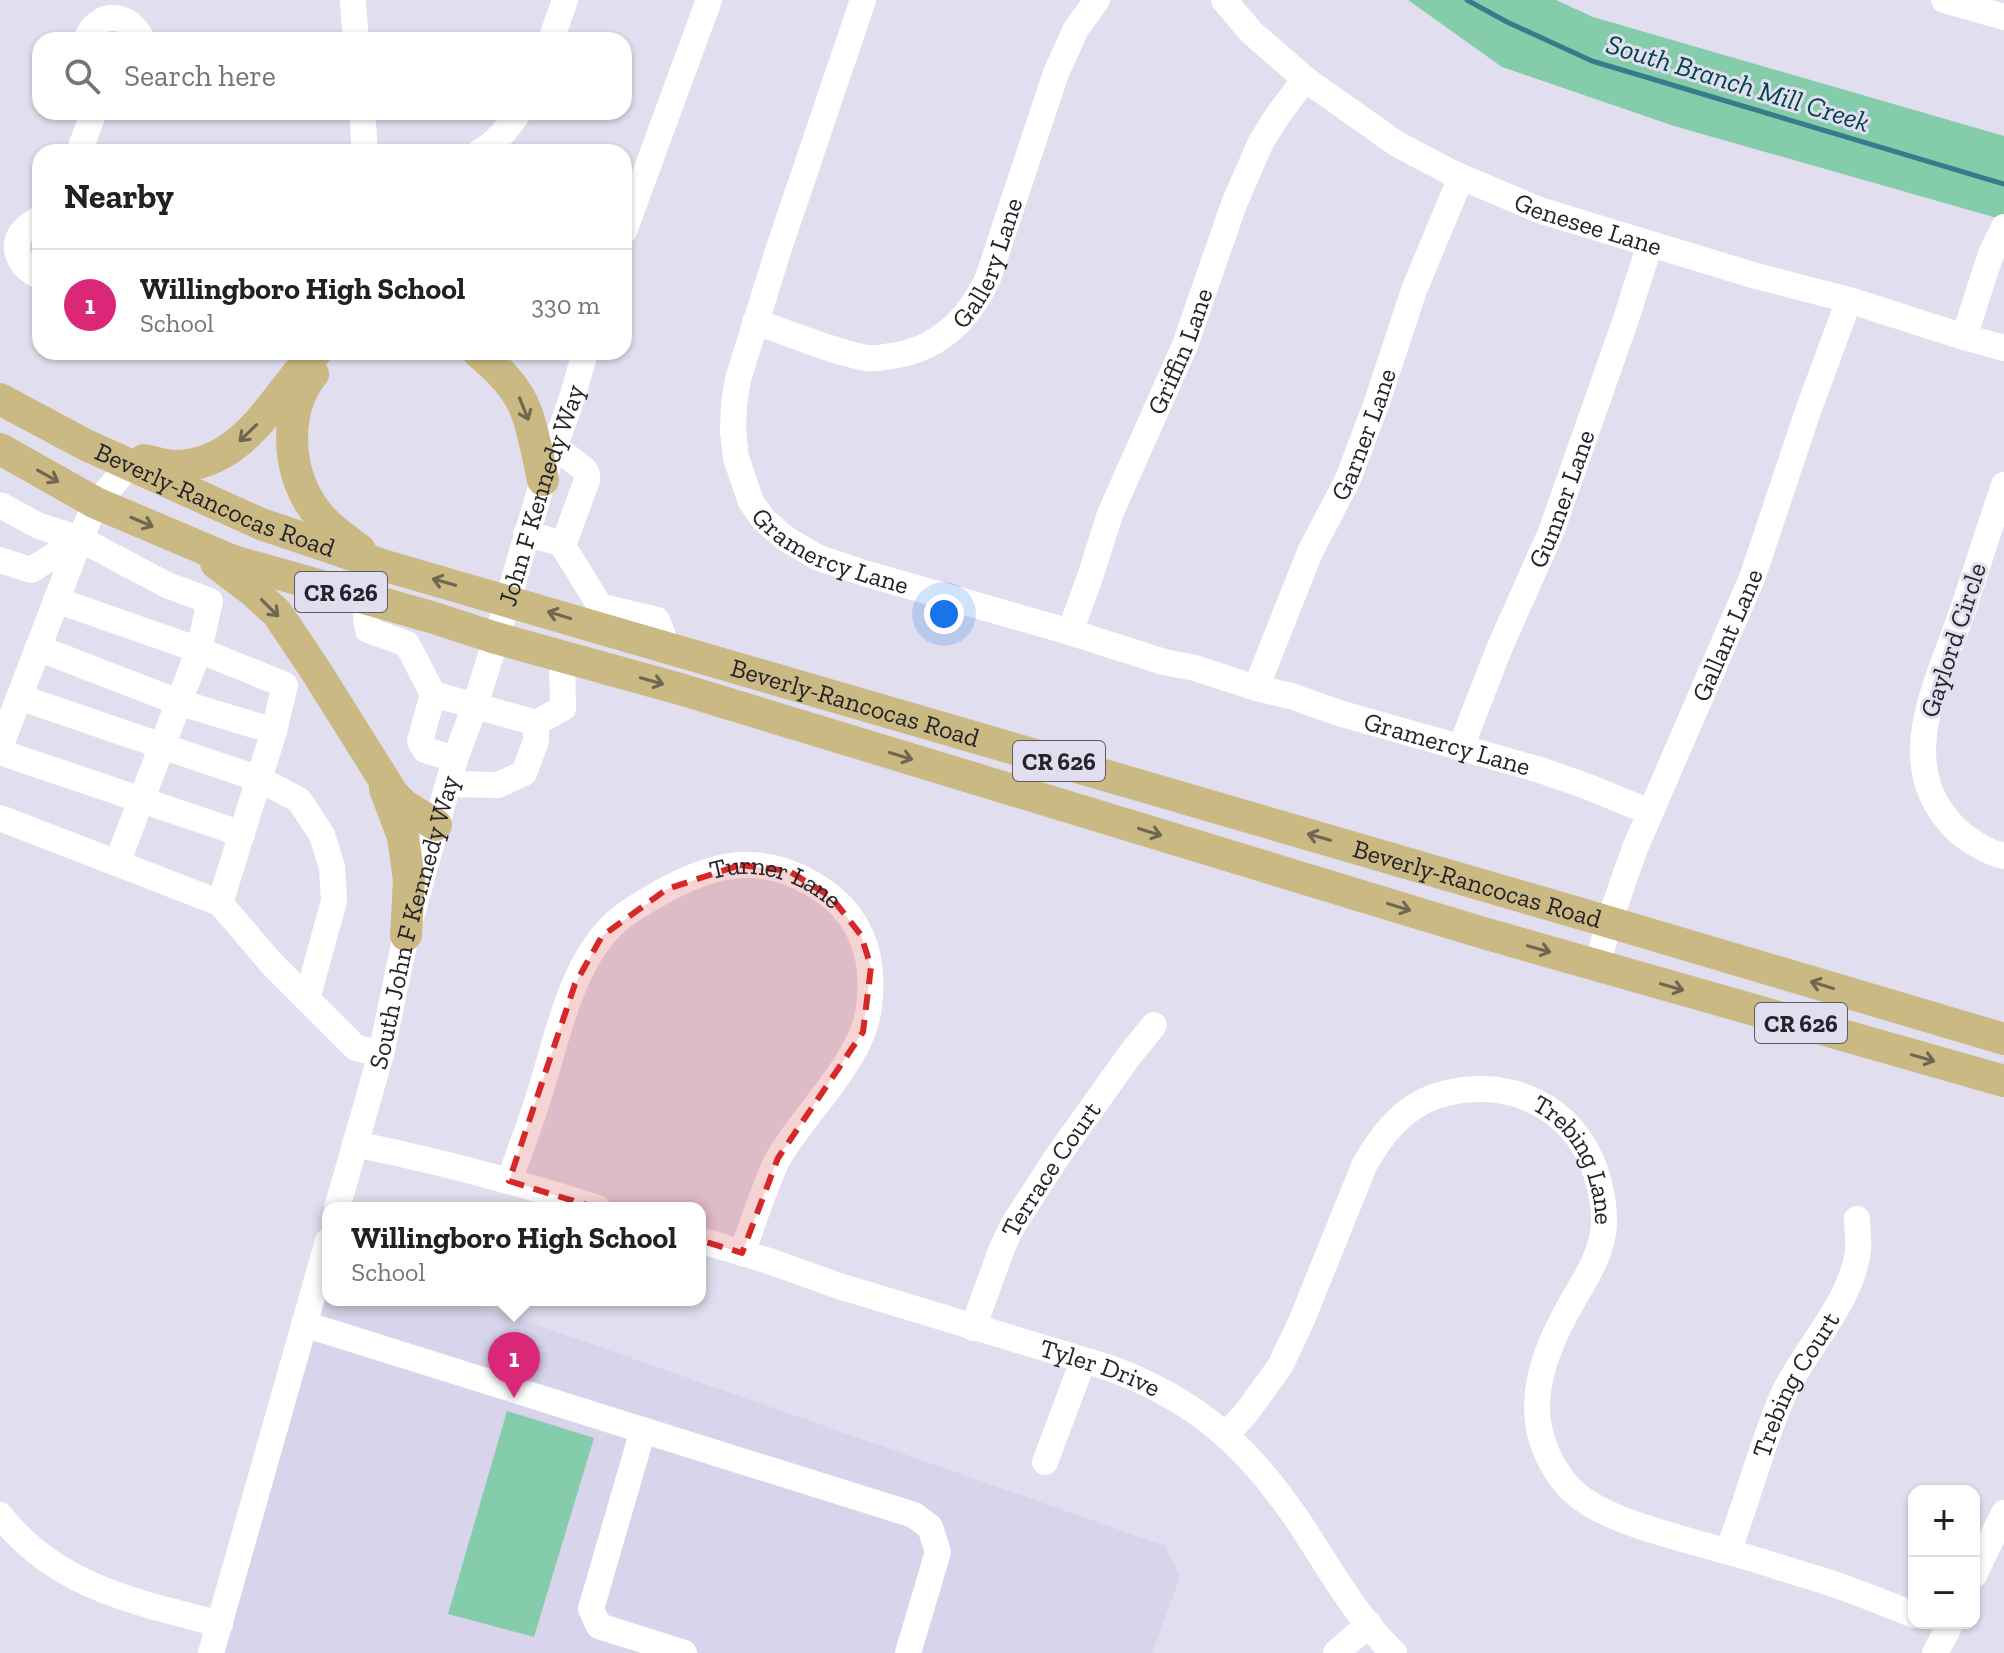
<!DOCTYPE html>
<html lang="en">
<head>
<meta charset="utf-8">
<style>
	:root { --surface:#fff; --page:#f6f6f6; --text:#202124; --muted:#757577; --line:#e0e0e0; --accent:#db2777 }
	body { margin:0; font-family:"Zilla Slab",serif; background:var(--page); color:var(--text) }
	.controls { position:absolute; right:24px; bottom:24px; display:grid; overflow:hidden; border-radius:16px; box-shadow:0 2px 6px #0004 }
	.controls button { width:72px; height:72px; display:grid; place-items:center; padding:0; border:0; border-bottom:2px solid var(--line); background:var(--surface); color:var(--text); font:40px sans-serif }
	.you { position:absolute; left:944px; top:614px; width:28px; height:28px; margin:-20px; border:6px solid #fff; border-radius:50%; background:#1a73e8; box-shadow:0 0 0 12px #1a73e833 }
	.badge { display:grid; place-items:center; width:52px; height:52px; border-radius:50%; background:var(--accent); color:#fff; font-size:26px; font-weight:700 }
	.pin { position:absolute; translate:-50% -66px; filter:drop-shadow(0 2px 4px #0008) }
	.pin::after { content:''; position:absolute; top:42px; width:28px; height:24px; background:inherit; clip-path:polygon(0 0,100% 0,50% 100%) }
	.popup { position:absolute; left:322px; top:1202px; width:384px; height:104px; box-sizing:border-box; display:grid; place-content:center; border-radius:16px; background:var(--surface); filter:drop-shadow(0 2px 6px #0005); font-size:26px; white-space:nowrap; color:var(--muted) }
	.popup b { font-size:30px; color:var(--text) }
	.popup::after { content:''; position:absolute; left:50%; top:100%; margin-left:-16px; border:16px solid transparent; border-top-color:var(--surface) }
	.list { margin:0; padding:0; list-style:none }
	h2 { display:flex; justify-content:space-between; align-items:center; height:104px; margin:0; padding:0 32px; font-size:34px }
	h2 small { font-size:26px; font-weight:400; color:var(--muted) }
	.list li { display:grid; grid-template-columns:52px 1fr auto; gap:24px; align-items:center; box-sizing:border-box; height:112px; padding:0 32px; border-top:2px solid var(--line) }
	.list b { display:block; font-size:30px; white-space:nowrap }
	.list p { margin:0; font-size:26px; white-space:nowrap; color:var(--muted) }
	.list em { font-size:26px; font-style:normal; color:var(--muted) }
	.icon { flex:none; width:44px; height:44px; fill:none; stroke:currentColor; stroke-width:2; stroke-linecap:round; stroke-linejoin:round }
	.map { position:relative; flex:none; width:2004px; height:1653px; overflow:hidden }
	.search { position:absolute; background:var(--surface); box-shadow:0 2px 6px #0004; left:32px; top:32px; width:600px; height:88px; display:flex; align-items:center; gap:20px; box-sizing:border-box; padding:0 28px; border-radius:24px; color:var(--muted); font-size:30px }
	.panel { position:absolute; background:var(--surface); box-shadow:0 2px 6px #0004; left:32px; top:144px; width:600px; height:216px; border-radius:24px }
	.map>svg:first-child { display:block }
</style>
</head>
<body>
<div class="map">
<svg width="2004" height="1653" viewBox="0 0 2004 1653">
	<rect width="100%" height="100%" fill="#e1dfef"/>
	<path fill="#d7d4eb" d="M328 1251V1300H467L1165 1546 1180 1576 1152 1653H212Z"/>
	<path fill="#85ccaa" d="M1408 0H1556L1593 17 2004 136V220L1674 126 1502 67Z
		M507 1411 594 1438 534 1637 448 1614Z"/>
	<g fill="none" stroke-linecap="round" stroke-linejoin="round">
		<path stroke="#357d8a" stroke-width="5" d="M1467 0 1507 22 1592 61 2004 184"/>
		<g stroke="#fff" stroke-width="26">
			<path id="s1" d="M863 0 780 245 738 379 734 404 733 431 736 458 751 502 764 520 786 539 819 558 864 573 1070 632 1164 662 1195 668 1256 688 1291 696 1339 713 1540 770 1586 786 1650 812"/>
			<path id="s2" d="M1224 0 1251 32 1305 79 1397 144 1452 173 1539 210 1756 276 1849 300 1964 337 2004 348"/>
			<path d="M1944 0 2004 17"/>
			<path d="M353 4 356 40"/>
			<path d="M86 40C97 10 130 11 142 40"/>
			<path d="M551 40 565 0"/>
			<path d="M362 112 365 152"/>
			<path d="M79 152 94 112"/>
			<path d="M480 152C497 142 508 128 519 112"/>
			<path d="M40 218C33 223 25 227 20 235 11 252 23 270 40 276"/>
			<path d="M624 231 709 0"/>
			<path id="s3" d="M755 322C790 333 832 352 867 358 876 359 884 357 892 356 939 349 969 319 988 278L1056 73 1076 29 1097 0"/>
			<path d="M1964 337 1991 254 2004 227"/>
			<path d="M2004 485C1989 529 1975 574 1960 618 1937 685 1894 763 1952 825 1964 838 1986 852 2004 856"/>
			<path d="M0 505 39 526 80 539 167 585 210 601 199 650 285 685 274 731 220 903"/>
			<path d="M526 534 561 543 565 540 587 480V474L584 469 555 447"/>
			<path d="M561 543 600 606 595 626"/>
			<path d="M0 560 31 570 80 539"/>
			<path d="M56 600 199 650 117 863"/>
			<path d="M368 600 366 619 368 630 407 644 433 694"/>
			<path d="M600 606 657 620 667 647"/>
			<path id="s4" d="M1070 632 1090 577 1110 514 1185 345 1234 204 1261 142 1278 115 1305 79"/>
			<path d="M38 648 178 702 274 731"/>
			<path id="s5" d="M1256 688 1310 552 1348 479 1377 402 1414 290 1461 177"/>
			<path d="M19 697 259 779 299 800 322 835 332 867 334 901 307 999"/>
			<path d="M536 723 563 708 562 655"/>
			<path d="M0 747 80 539 96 503 130 465"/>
			<path id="s6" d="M1461 747 1499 649 1551 532 1625 322 1650 244"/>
			<path d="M0 752 242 834"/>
			<path d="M448 784 498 785 524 773 536 741V723L433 694 420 741 425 750 455 759"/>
			<path d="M0 818 220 903 272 964 356 1048 381 1054"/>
			<path id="s7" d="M1597 966 1609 922 1635 848 1752 578 1808 411 1849 300"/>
			<path d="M355 1144C438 1161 518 1182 598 1208"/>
			<path id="s8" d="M509 1181C521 1149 533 1116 543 1083 557 1036 570 977 601 938 614 920 634 908 653 897 680 881 711 866 743 865 788 863 843 893 861 936 871 958 872 983 869 1007 863 1060 806 1111 779 1157 774 1165 771 1175 767 1184 758 1207 750 1230 742 1253"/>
			<path id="s9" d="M337 1208 381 1054 406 935 455 759 475 706 508 600 543 480 573 395 585 352"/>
			<path id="s10" d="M700 1240 769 1261 839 1286 1107 1367C1196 1399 1249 1447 1301 1525 1330 1569 1356 1617 1394 1653"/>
			<path d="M304 1324 914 1515 930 1527 938 1552 908 1653"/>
			<path id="s11" d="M973 1328 1002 1248 1013 1225 1057 1157 1129 1056 1154 1025"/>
			<path d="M643 1430 591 1609 599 1626 684 1653"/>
			<path id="s12" d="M1226 1435 1246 1413 1280 1366 1301 1322 1364 1166C1381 1135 1402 1108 1436 1096 1503 1074 1574 1104 1596 1173 1602 1192 1606 1213 1603 1233 1599 1259 1584 1281 1571 1304 1537 1363 1518 1425 1566 1484 1596 1521 1680 1537 1725 1551 1756 1559 1787 1570 1818 1579 1851 1589 1882 1602 1914 1615"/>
			<path d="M1045 1462 1083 1361"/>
			<path d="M0 1515C56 1587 136 1602 220 1624"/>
			<path id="s13" d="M1728 1551C1748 1500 1761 1446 1783 1395 1804 1350 1854 1299 1858 1249 1859 1239 1857 1229 1857 1219"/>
			<path d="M1974 1575 2004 1513"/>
			<path d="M211 1653 328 1241"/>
			<path d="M1336 1653 1369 1624"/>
			<path d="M1935 1653 1951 1623"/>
		</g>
		<g stroke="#cbb983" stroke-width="32">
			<path d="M478 352C497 368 517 387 526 411 534 433 538 457 543 480"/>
			<path d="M313 374C283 411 287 471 314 509 326 526 344 538 360 550"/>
			<path id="s14" d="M0 399 86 445 261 524 379 564 1609 922 2004 1039"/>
			<path d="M0 449 96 503 233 561 431 617 496 638 680 689 1480 932 2004 1081"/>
			<path d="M144 460C154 462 165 466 175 466 244 466 274 396 316 352"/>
			<path d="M216 563 254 592 277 613 314 668 393 794 405 806 436 825"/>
			<path d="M385 789 403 837 409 880 406 935"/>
		</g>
	</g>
	<defs><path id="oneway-shaft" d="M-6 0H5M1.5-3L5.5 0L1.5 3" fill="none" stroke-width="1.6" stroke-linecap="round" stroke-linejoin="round" transform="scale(2)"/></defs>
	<g stroke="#706752">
		<use href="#oneway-shaft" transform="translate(524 409) rotate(68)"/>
		<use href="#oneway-shaft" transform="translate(248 433) rotate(136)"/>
		<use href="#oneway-shaft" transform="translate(48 476) rotate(29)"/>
		<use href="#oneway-shaft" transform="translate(142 522) rotate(23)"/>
		<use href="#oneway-shaft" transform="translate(444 582) rotate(-164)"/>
		<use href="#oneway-shaft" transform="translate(270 608) rotate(45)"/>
		<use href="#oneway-shaft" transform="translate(559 615) rotate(-163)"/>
		<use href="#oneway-shaft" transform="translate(652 681) rotate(16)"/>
		<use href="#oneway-shaft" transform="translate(901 756) rotate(17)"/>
		<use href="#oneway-shaft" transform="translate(1150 832) rotate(17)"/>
		<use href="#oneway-shaft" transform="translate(1319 837) rotate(-164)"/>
		<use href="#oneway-shaft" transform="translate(1399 907) rotate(17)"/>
		<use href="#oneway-shaft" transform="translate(1539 949) rotate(16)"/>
		<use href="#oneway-shaft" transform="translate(1822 985) rotate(-163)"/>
		<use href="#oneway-shaft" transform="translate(1672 987) rotate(16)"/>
		<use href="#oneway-shaft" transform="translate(1923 1058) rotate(16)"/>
	</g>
	<path fill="#d62828" fill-opacity="0.2" stroke="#d62828" stroke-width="6" stroke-dasharray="16 10" stroke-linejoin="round" d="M740 865 789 871 831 897 861 935 871 967 863 1032 778 1158 742 1253 509 1181 575 984 602 936 667 889Z"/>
	<g text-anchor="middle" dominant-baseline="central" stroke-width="6" stroke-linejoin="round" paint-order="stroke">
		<g fill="#e1dfef" stroke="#5d5c65" stroke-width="2">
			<rect x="295" y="572" width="92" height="40" rx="6"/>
			<rect x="1013" y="741" width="92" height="40" rx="6"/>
			<rect x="1755" y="1003" width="92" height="40" rx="6"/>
		</g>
		<g font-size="24" font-weight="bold" fill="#25242a">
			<text x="341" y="592">CR 626</text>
			<text x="1059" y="761">CR 626</text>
			<text x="1801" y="1023">CR 626</text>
		</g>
		<g font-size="26" fill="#25242a" stroke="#e1dfef">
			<text stroke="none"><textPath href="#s2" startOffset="434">Genesee Lane</textPath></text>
			<text stroke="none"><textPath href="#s3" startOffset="286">Gallery Lane</textPath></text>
			<text stroke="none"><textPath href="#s4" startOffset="302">Griffin Lane</textPath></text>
			<text stroke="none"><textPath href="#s5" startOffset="276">Garner Lane</textPath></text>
			<text stroke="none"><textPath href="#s9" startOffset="742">John F Kennedy Way</textPath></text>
			<text stroke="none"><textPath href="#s6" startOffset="268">Gunner Lane</textPath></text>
			<text stroke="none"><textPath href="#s14" startOffset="238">Beverly-Rancocas Road</textPath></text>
			<text stroke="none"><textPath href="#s1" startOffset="622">Gramercy Lane</textPath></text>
			<text stroke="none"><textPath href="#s7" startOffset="356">Gallant Lane</textPath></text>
			<text transform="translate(1953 640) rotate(-72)">Gaylord Circle</text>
			<text stroke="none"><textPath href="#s14" startOffset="910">Beverly-Rancocas Road</textPath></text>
			<text stroke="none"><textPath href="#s1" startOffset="1270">Gramercy Lane</textPath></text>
			<text stroke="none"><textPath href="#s14" startOffset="1558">Beverly-Rancocas Road</textPath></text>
			<text stroke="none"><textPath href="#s8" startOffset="460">Turner Lane</textPath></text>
			<text stroke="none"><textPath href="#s9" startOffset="296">South John F Kennedy Way</textPath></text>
			<text stroke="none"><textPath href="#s12" startOffset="584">Trebing Lane</textPath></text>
			<text stroke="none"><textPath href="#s11" startOffset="178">Terrace Court</textPath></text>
			<text stroke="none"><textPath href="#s10" startOffset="420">Tyler Drive</textPath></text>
			<text stroke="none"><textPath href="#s13" startOffset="180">Trebing Court</textPath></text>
		</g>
		<g font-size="28" font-style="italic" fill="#01424b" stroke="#e1dfef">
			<text transform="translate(1738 83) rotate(17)">South Branch Mill Creek</text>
		</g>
	</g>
</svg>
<div class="controls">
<button>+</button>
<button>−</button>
</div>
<div class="you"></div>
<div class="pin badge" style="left:514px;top:1398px">1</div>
<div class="popup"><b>Willingboro High School</b>School</div>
<div class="search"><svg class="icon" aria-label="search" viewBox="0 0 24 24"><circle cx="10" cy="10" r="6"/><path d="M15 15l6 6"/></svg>Search here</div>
<section class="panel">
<h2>Nearby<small></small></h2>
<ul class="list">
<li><span class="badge">1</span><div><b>Willingboro High School</b><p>School</p></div><em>330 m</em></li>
</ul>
</section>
</div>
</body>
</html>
